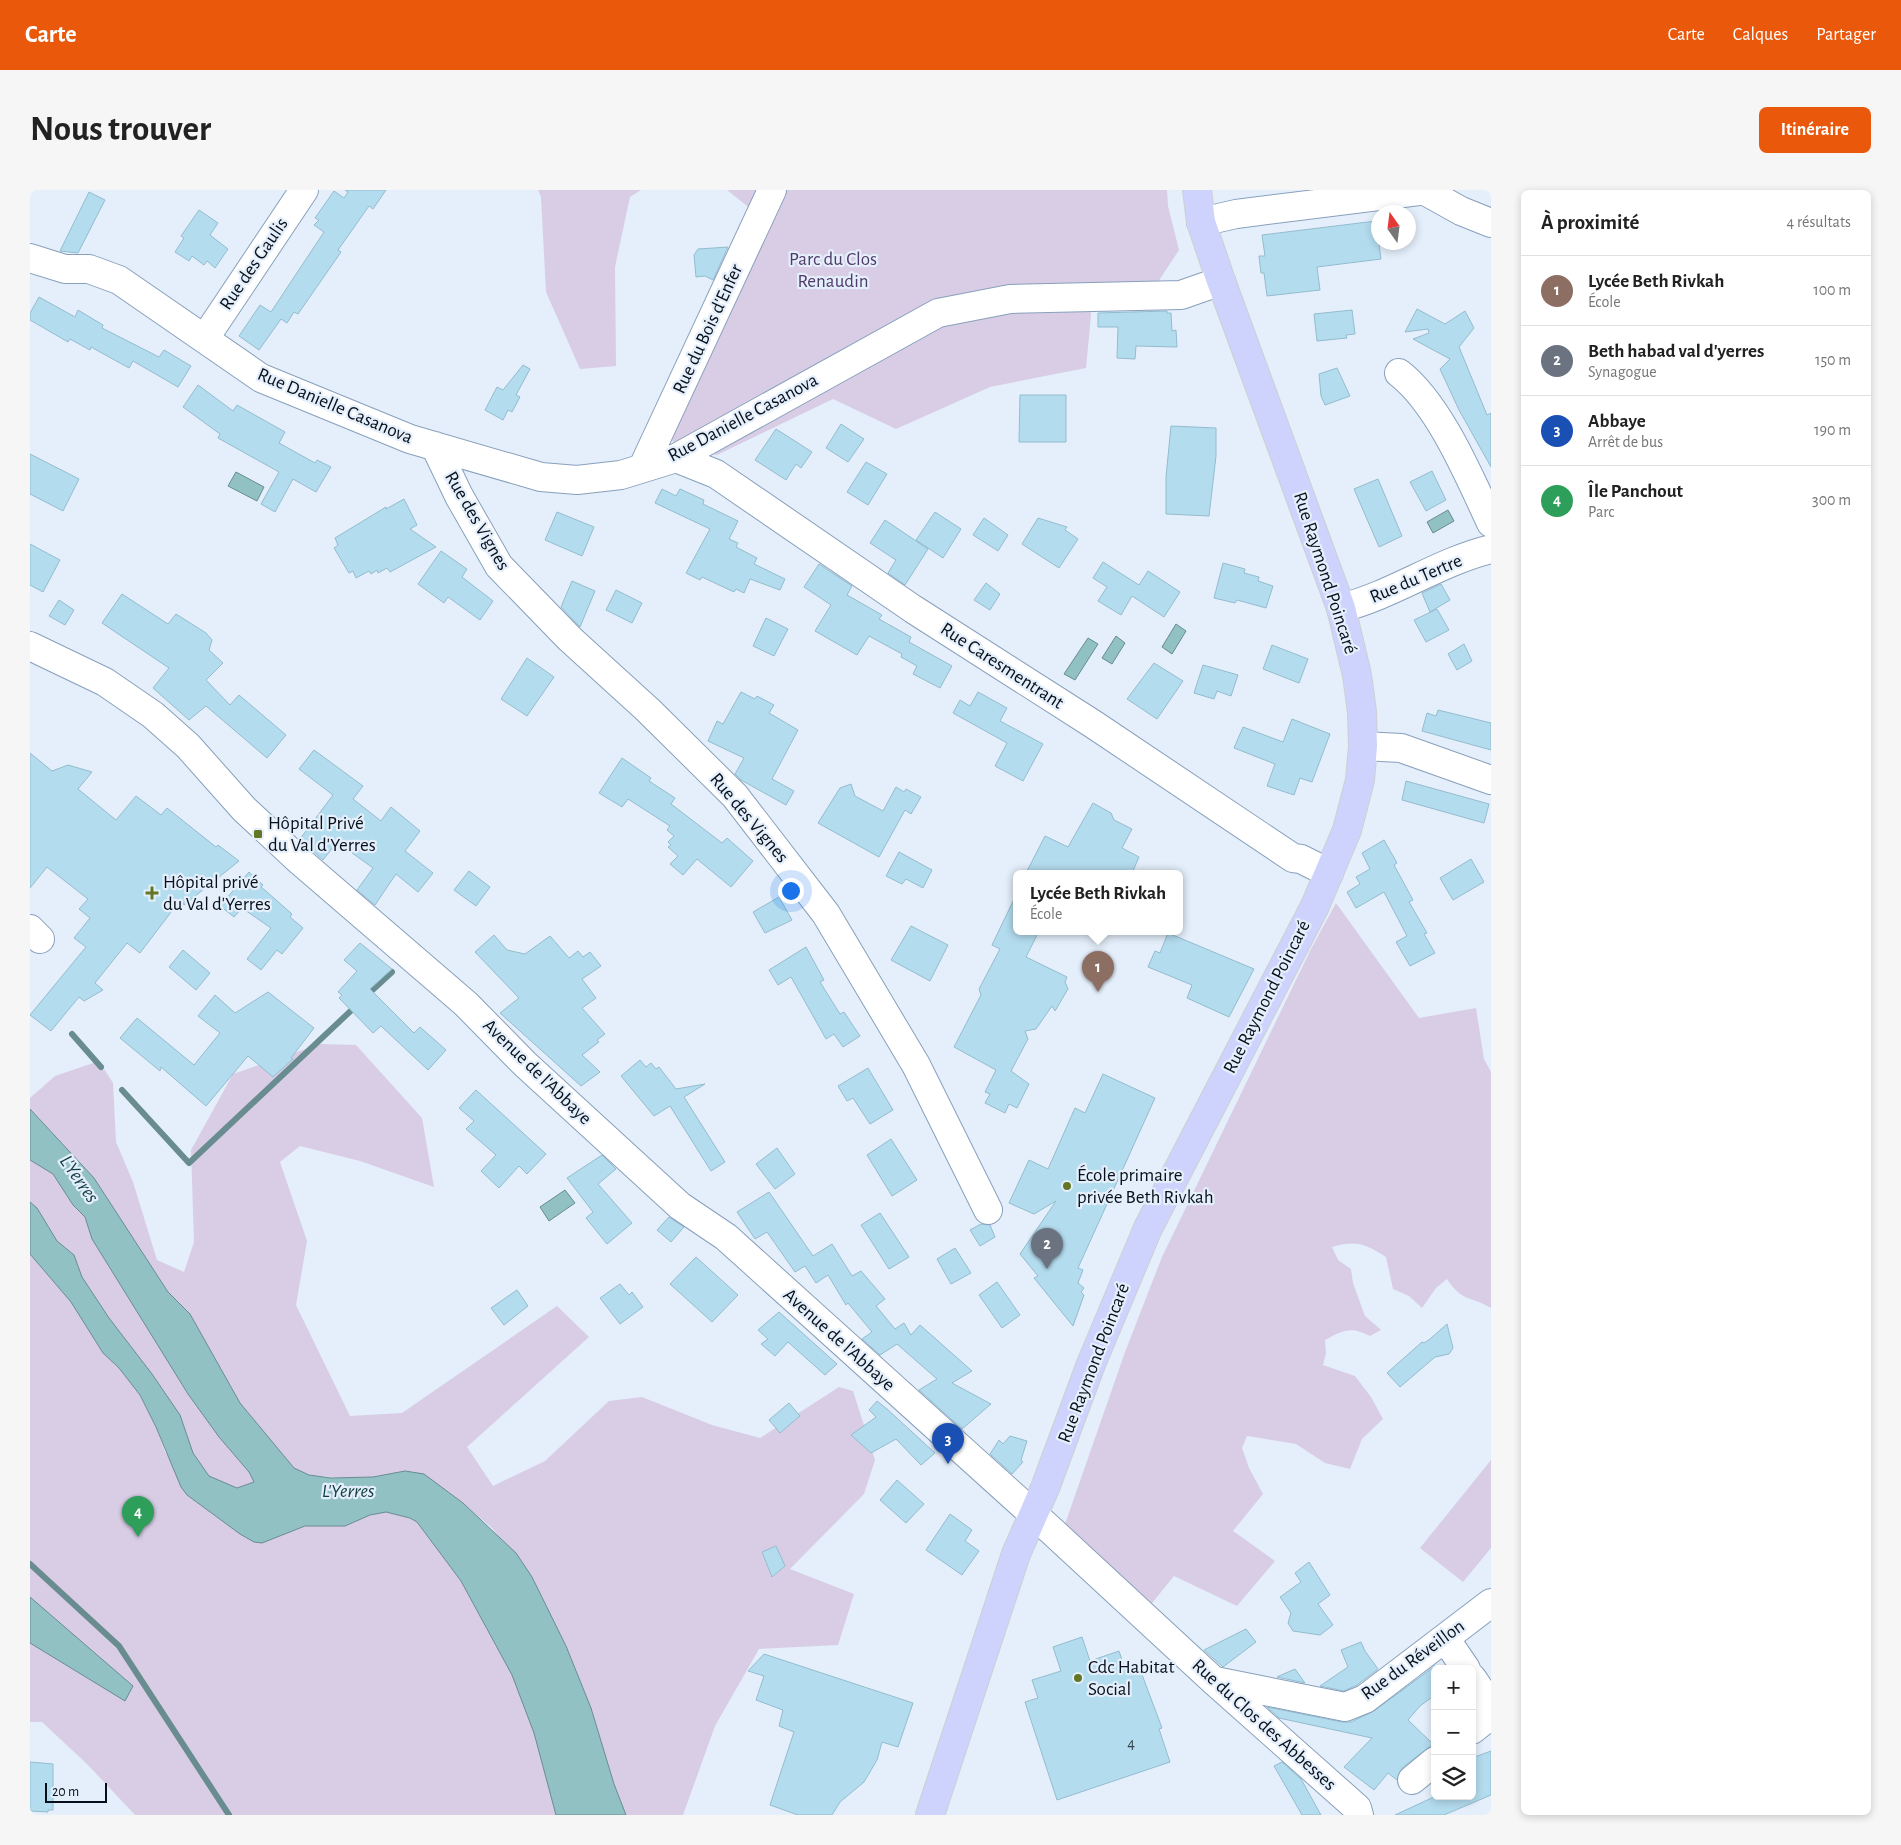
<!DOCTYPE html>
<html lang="fr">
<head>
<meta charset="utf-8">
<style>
	:root { --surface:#fff; --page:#f6f6f6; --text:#222; --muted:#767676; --line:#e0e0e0; --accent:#ea580c }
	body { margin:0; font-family:"Alegreya Sans",sans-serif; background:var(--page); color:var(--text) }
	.controls { position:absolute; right:15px; bottom:15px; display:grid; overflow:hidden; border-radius:8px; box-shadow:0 2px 8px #0003 }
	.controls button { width:45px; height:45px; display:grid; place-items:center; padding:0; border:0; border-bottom:1px solid var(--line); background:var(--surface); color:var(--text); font:25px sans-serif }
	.compass { position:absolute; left:1341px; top:15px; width:45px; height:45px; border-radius:50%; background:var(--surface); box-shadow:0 2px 8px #0003; rotate:346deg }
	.scale { position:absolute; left:15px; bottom:12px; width:62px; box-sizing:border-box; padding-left:5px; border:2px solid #07101a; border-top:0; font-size:14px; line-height:18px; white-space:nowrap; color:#07101a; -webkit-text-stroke:4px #e4effb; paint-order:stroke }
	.you { position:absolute; left:760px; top:700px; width:18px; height:18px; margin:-12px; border:4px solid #fff; border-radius:50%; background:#1a73e8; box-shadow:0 0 0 8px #1a73e833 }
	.badge { display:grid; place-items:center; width:32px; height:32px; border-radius:50%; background:var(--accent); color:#fff; font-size:16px; font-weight:700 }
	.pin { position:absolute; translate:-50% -41px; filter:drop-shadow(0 1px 2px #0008) }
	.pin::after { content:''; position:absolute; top:26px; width:18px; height:15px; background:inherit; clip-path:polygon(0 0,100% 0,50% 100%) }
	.popup { position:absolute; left:983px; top:680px; width:170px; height:65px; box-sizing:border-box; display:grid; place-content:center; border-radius:8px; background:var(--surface); filter:drop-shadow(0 1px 4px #0005); font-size:16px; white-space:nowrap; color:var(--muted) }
	.popup b { font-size:19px; color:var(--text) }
	.popup::after { content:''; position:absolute; left:50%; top:100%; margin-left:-10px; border:10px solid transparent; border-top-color:var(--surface) }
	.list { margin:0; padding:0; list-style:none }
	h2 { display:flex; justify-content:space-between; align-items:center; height:65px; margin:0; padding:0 20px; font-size:21px }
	h2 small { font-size:16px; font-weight:400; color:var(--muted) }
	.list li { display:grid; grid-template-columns:32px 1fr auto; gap:15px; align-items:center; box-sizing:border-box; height:70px; padding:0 20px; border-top:1px solid var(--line) }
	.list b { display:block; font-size:19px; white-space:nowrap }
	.list p { margin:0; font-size:16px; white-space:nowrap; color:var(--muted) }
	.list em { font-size:16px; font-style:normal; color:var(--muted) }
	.icon { flex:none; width:28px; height:28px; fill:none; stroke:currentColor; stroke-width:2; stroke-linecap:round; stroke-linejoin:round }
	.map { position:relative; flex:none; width:1461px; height:1625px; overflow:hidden; border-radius:8px }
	header { display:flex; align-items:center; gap:30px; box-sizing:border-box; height:70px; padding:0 25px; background:var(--accent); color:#fff }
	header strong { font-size:24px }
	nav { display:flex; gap:28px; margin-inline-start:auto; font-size:18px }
	.intro { display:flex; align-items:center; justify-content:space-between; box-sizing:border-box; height:120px; padding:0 30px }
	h1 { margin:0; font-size:35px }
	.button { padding:12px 22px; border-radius:8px; background:var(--accent); color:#fff; font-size:18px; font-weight:700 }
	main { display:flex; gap:30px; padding:0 30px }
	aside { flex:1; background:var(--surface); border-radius:8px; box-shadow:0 2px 8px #0003 }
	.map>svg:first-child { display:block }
</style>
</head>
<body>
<header>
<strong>Carte</strong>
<nav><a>Carte</a><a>Calques</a><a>Partager</a></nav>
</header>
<div class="intro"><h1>Nous trouver</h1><a class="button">Itinéraire</a></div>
<main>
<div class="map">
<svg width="1461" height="1625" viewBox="0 0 1461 1625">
	<rect width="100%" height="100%" fill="#e4effb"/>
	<path fill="#d8cde5" d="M508 0H611L600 7 585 77 586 176 550 179 516 102 511 7Z
		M697 0H1137L1138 16 1149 60 1124 98 1059 100 1061 125 1056 178 960 197 866 239 803 209 687 265 647 255 633 243 737 32Z
		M1306 713 1389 828 1446 818 1454 869 1461 882V1118C1439 1105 1433 1113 1417 1089L1406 1098 1392 1118 1379 1106 1363 1099 1356 1067C1335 1054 1327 1050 1302 1057L1308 1070 1321 1079 1323 1093 1335 1126 1351 1140 1340 1146C1321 1136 1313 1140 1295 1150L1296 1163 1293 1175 1325 1186 1341 1207 1353 1229 1332 1249 1320 1279 1295 1273 1266 1254 1217 1246 1212 1258 1219 1278 1233 1304 1203 1341 1245 1371 1207 1416 1144 1386 1118 1418 1034 1337 1095 1162 1132 1067 1281 759Z
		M290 854 326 855 392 928 404 997 330 971 270 956 250 972 277 1051 266 1115 320 1226 372 1223 527 1116 559 1147 437 1257 463 1296 515 1271 579 1211 612 1207 682 1235 730 1248 809 1197 823 1201 845 1270 834 1304 760 1379 824 1404 808 1455 729 1459 685 1536 653 1625H596L584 1594 561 1518 536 1456 502 1387 462 1338 420 1303 375 1281 343 1287 314 1288 279 1285 264 1278 210 1213 160 1124 138 1102 64 988 0 919V908L25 886 69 871 83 893 86 952 103 992 127 1070 154 1082 164 1052 161 960 203 884Z
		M0 970 23 984 43 1015 55 1027 62 1049 158 1204 189 1247 219 1282 224 1292 207 1298 179 1286 163 1263 150 1225 122 1184 79 1128 52 1087 44 1065 27 1051 7 1018 0 1012Z
		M0 1064 41 1112 73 1163 89 1178 110 1205 126 1237 135 1262 182 1324 224 1352 232 1353 275 1336H315L340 1325 356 1322 380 1328 387 1332 431 1391 482 1485 504 1543 526 1625H105L58 1575 12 1532H0Z
		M1461 1270V1358L1433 1392 1390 1358Z"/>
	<path fill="#91c1c3" stroke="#688c90" d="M206 282 234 297 227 311 198 296Z
		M1418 320 1424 331 1403 343 1397 332Z
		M1146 434 1156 441 1142 464 1132 457Z
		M1086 446 1095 453 1082 474 1072 468Z
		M1058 448 1068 454 1045 490 1034 484Z
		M0 919 64 988 138 1102 160 1124 210 1213 264 1278 279 1285 301 1288 343 1287 375 1281 394 1284 433 1313 486 1363 502 1387 536 1456 561 1518 584 1594 596 1625H526L504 1543 482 1485 431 1391 387 1332 380 1328 356 1322 340 1325 315 1336H275L232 1353 224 1352 210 1344 157 1305 151 1297 126 1237 110 1205 89 1178 73 1163 41 1112 0 1064V1012L7 1018 27 1051 44 1065 52 1087 79 1128 122 1184 150 1225 163 1263 179 1286 207 1298 224 1292 219 1282 189 1247 158 1204 62 1049 55 1027 43 1015 23 984 0 970Z
		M535 1000 545 1013 519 1031 510 1017Z
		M0 1407 103 1496 95 1511 0 1453Z"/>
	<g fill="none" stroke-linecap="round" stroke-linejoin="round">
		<path stroke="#688c90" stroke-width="6" d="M336 806 362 782
			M42 844 71 877
			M92 900 159 973 327 815
			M0 1374 89 1456 199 1625"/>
	</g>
	<path fill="#b3dcee" stroke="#94bcce" d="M315 0H356L343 19 339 16 308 60 311 62 268 124 264 122 257 133 251 129 229 160 209 146 230 115 241 122 294 42 284 35 289 30 285 28 304 1 314 8 318 2Z
		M59 2 75 10 48 63 30 61Z
		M169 20 188 33 180 45 198 59 185 78 177 71 174 75 162 66 159 71 145 62 154 48 151 46Z
		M1346 31 1351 69 1287 77 1290 100 1237 106 1234 83H1231L1229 66H1235L1232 45Z
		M698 57 683 90 675 86 666 87 664 65 668 59Z
		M9 107 45 127 48 120 73 135 72 138 129 167 134 160 161 176 148 197 103 171 99 178 61 157 60 160 40 149 38 152 0 130V123Z
		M1387 119 1415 134 1435 121 1444 138 1429 157 1457 225 1461 223V277L1429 220 1410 179 1420 169 1383 149 1399 143 1398 139 1375 142Z
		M1322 120 1325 144 1316 145 1317 148 1287 151 1284 124Z
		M1137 121V123H1141L1142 141 1146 140 1147 157 1106 156 1105 169 1087 168 1088 137H1068V123Z
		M493 175 500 179 486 205 490 207 482 222 478 220 473 230 455 220 467 197 473 200Z
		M1307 178 1320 206 1295 215 1291 206 1289 184Z
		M168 195 203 221 207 215 255 242 249 253 285 273 287 270 301 277 286 302 263 289 245 322 231 314 249 282 188 248 190 244 153 217Z
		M990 205H1036V252H989Z
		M811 234 834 249 818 272 796 258Z
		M1141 236 1186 238V266L1179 326 1136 324V287Z
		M746 239 782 262 771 278 766 274 756 290 725 270Z
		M0 264 49 289 33 321 0 304Z
		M836 272 857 284 838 315 817 302Z
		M1402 281 1416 310 1396 321 1380 292Z
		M1348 289 1372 346 1349 357 1324 299Z
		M632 299 646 306 650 299 674 310 673 314 708 331 699 349 708 353 706 357 727 368 724 374 755 389 750 400 720 389 714 403 706 399 704 402 672 387 670 390 656 383 680 339 625 313Z
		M374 309 387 335 380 339 406 357 360 382 357 378 348 383 347 380 341 384 339 381 326 388 323 381 319 383 304 358 308 355 305 348 356 317V319Z
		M527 322 564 337 552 366 515 350Z
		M905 322 931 339 913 368 886 350Z
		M954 328 978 345 968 361 943 345Z
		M1008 328 1037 337 1035 340 1048 349 1029 378 992 354Z
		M855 330 898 359 875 395 858 383 866 370 840 353Z
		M0 354 30 370 13 402 0 395Z
		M411 361 437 379 432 387 463 411 450 430 418 407 414 413 388 394Z
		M1073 372 1109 395 1118 381 1150 402 1134 427 1102 406 1091 425 1068 411 1077 397 1063 388Z
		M1193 373 1215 379 1214 383 1229 387 1228 391 1243 396 1236 418 1207 410 1205 413 1184 408Z
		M789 374 822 396 817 405 852 425 849 429 881 447 879 452 922 476 910 498 883 484 887 476 871 467 872 464 839 446 827 465 785 441 801 415 774 397Z
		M542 391 565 401 550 437 531 417Z
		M956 393 970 404 960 420 944 410Z
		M1411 394 1420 410 1400 422 1392 403Z
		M586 400 612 413 602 433 576 420Z
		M92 404 138 434 146 424 176 443 182 450 179 460 193 473 176 490 200 515 209 505 256 545 237 568 176 516 159 530 123 498 139 478 72 433Z
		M29 410 44 420 35 435 19 426Z
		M1407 419 1419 440 1396 452 1384 430Z
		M736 428 758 439 744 466 723 456Z
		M1434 454 1442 471 1427 480 1418 464Z
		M1242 455 1278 469 1269 493 1233 479Z
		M497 468 524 487 497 526 471 509Z
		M1124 473 1153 491 1127 529 1097 509Z
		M1173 475 1208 485 1201 506 1187 501 1184 509 1164 503Z
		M711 502 725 509 727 506 744 515 739 523 768 540 742 589 764 601 756 615 711 590 705 584 714 568 678 551 687 531 693 534Z
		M948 502 977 518 970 531 1013 554 993 591 965 576 977 553 923 523 930 510 940 516Z
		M1408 520 1461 533V560L1392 541 1397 523 1406 526Z
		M1262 529 1300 544 1282 592 1270 588 1264 605 1237 596 1245 574 1204 558 1213 537 1253 552Z
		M284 560 333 596 323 609 351 631 361 617 390 641 375 661 403 683 388 702 366 684 345 715 327 700 343 678 307 652 293 670 270 649 303 605 269 579Z
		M0 563 22 581 38 575 62 582 48 599 86 630 106 606 131 625 137 618 186 657 188 655 209 671 154 715 151 709 110 763 97 753 65 793 73 800 54 811 49 807 21 841 0 825 56 757 44 748 60 728 49 719 58 709 17 677 0 698Z
		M592 568 621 588 619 591 645 608 641 614 692 653 697 648 723 671 701 697 667 669 653 685 640 674 648 666 638 657 641 655 638 652 644 646 637 640 640 636 598 609 592 617 569 603Z
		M1376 591 1459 614 1454 633 1372 610Z
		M821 594 825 606 853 621 866 597 874 602 876 599 891 607 881 624 875 620 849 667 788 633 810 598Z
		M1063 613 1081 623 1084 630 1102 639 1092 658 1109 667 1102 683H996L1015 646 1038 657Z
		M1354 650 1367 673 1364 675 1383 710 1379 712 1397 743 1394 744 1405 763 1380 776 1366 752 1377 746 1354 702 1326 718 1317 702 1330 694 1326 687 1340 679 1332 663Z
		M869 662 902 680 893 698 876 689 872 694 856 686Z
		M1441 669 1454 692 1423 710 1410 688Z
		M439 681 460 697 446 716 424 700Z
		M219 682 233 695 231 697 237 702 262 724 260 727 273 738 252 764 247 760 231 780 217 769 241 738 212 718 204 727 190 716Z
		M987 703V741H1009L996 767 1037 787 1035 792 1038 799 1025 821 1022 816 1006 839 995 841 998 849 981 881 999 894 987 918 979 914 975 923 955 913 960 904 955 902 966 880 924 857 951 805 949 799 970 759 962 755Z
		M749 707 762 730 735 743 723 722Z
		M881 736 918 755 900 791 861 770Z
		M1138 743 1224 779 1199 827 1157 808 1162 795 1118 777 1125 761 1130 763Z
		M464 745 477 760 495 764 520 746 539 768 548 761 553 767 560 762 571 776 552 789 566 808 552 818 575 844 567 850 569 852 552 865 570 882 551 896 470 823 489 808 445 762Z
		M330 753 362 779 340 799 384 843 390 837 416 860 398 880 351 836 343 843 309 808 312 805 308 802 327 781 314 770Z
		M776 757 794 790 790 792 810 824 814 822 830 846 813 857 804 844 796 849 761 787 748 795 739 780Z
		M153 760 180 783 166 800 139 777Z
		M238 802 284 838 261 868 263 869 243 887 218 866 176 916 131 877 130 881 90 848 107 828 164 875 190 843 168 826 185 805 205 823Z
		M610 870 616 877 621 873 626 879 629 877 646 899 675 894 654 907 695 972 681 981 640 916 624 926 591 886Z
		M838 878 863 920 840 934 823 908 817 911 808 896Z
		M1073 884 1125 908 1048 1078 1053 1080 1048 1093 1054 1098 1051 1102 1054 1105 1043 1136 1004 1088 1008 1086 990 1064 1026 1011 1004 1024 979 1013 999 970 1018 979 1045 918 1055 923Z
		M446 900 516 964 497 984 489 976 469 998 451 981 466 965 436 939 444 931 429 918Z
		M861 949 887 990 862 1006 837 965Z
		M747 958 765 984 745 999 726 974Z
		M572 965 586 979 568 994 602 1033 577 1054 556 1028 563 1022 537 988Z
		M739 1002 783 1066 802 1054 822 1086 831 1081 855 1109 846 1116 865 1139 874 1133 881 1145 890 1135 942 1181 922 1193 961 1214 932 1239 889 1200 907 1189 867 1154 850 1165 832 1149 842 1142 818 1113 816 1115 798 1085 786 1093 775 1076 765 1082 737 1042 725 1049 707 1022Z
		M850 1023 879 1067 859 1079 831 1035Z
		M639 1027 654 1037 641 1052 627 1040Z
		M951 1034 960 1035 965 1047 950 1056 940 1040Z
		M925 1058 941 1083 921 1094 907 1069Z
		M666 1067 708 1105 682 1132 640 1094Z
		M967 1092 990 1125 972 1138 949 1105Z
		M590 1094 599 1105 602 1102 613 1117 590 1134 570 1108Z
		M487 1100 498 1116 474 1135 461 1118Z
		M749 1122 807 1174 795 1185 758 1152 745 1166 731 1154 738 1149 728 1140Z
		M1417 1134 1423 1158 1419 1164 1405 1167 1370 1197 1357 1183 1392 1152 1394 1153 1400 1149Z
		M847 1211 857 1219 905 1263 891 1275 866 1249 841 1263 821 1245 846 1227 839 1220Z
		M759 1213 770 1226 750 1243 739 1230Z
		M980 1246 997 1251 991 1270 993 1272 982 1284 960 1264 969 1250 973 1254Z
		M867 1290 894 1314 876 1333 850 1310Z
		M920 1324 942 1340 935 1351 949 1361 932 1385 896 1360Z
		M746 1356 755 1376 742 1387 732 1362Z
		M1279 1372 1300 1405 1288 1414 1303 1435 1290 1445 1263 1441 1258 1433 1261 1423 1250 1407 1271 1392 1265 1383Z
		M1216 1439 1226 1452 1193 1477 1174 1460Z
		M1052 1447 1060 1471 1089 1461 1095 1479 1108 1474 1132 1538 1129 1539 1140 1572 1027 1610 995 1512 1008 1508 1002 1490 1031 1481 1023 1457Z
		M1331 1452 1335 1461 1348 1479 1327 1495 1314 1501 1290 1496 1318 1477 1311 1460Z
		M734 1464 883 1513 868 1557 852 1552 847 1570 834 1592 810 1612 802 1625H768L740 1615 764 1542 749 1536 753 1520 726 1510 734 1486 718 1481Z
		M1405 1476V1505L1390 1516 1378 1530 1403 1554 1372 1578 1367 1590 1358 1583 1344 1600 1314 1577 1342 1548 1249 1528 1237 1517 1312 1532H1321L1344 1521Z
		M1265 1479 1275 1493 1247 1487 1249 1486Z
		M1461 1561V1605L1414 1625H1365L1406 1606H1442V1568Z
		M0 1572 23 1574V1620H18V1622L0 1621Z
		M1252 1572 1271 1589 1291 1625H1272L1244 1576Z"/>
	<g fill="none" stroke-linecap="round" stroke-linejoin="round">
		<g stroke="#88a0bc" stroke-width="30">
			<path id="minor" d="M1395 1 1431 21 1461 33
				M1171 32 1206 24 1397 0
				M0 68 35 79H59L89 90 231 188 380 249 511 287 547 290 591 285 646 268 908 123 980 109 1151 105 1191 91
				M175 148 274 0
				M1369 183C1409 214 1439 286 1461 333
				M405 256 429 306 469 376 540 449 618 520 705 606 796 724 886 875 958 1020
				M646 268 686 284 883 419 1063 534 1263 668 1271 669 1299 683
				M613 277 742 0
				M1311 418C1363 405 1408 372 1461 359
				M0 456 75 492 123 525 158 556 214 619 271 672 436 814 495 874 650 1016 696 1047 1023 1342 1184 1491 1327 1618 1329 1625
				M1333 556 1371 558 1461 590
				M0 739 10 749
				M1415 1448 1436 1479
				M1442 1488 1461 1516
				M1185 1491 1315 1517 1335 1509 1461 1413
				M1442 1540 1461 1525
				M1382 1590 1405 1571"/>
		</g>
		<g stroke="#cdcfd1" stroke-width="30">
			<path id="major" d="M900 1625 986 1364 1015 1298 1061 1174 1118 1038 1285 716 1317 640 1330 590 1333 556 1332 522 1327 485 1311 418 1191 91 1171 32 1167 0"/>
		</g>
		<use href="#minor" stroke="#fff" stroke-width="28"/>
		<use href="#major" stroke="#ced3fe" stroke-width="28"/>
	</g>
	<g fill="#637625" stroke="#e4effb" stroke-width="2">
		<rect x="223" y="639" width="10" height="10" rx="2.5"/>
		<path d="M119.5 695.5h5v5h5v5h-5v5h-5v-5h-5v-5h5z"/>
		<circle cx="1037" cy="996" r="5"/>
		<circle cx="1048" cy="1488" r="5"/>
	</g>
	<g text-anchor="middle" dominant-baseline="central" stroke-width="4.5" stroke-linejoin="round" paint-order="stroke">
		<g font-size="16" fill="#32434f">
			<text x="1101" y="1553">4</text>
		</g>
		<g font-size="19" fill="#513b69" stroke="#e4effb">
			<text x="803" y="69">Parc du Clos<tspan x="803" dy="22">Renaudin</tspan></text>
		</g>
		<g font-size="19" fill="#07101a" stroke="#e4effb">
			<text transform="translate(224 74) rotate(-56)">Rue des Gaulis</text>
			<text transform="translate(678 139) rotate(-65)">Rue du Bois d'Enfer</text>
			<text transform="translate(305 216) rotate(23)">Rue Danielle Casanova</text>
			<text transform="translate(713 228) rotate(-28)">Rue Danielle Casanova</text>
			<text transform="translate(447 331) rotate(60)">Rue des Vignes</text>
			<text transform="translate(1295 383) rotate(72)">Rue Raymond Poincaré</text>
			<text transform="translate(1386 389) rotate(-23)">Rue du Tertre</text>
			<text transform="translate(972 476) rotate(33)">Rue Caresmentrant</text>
			<text transform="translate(719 628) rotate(50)">Rue des Vignes</text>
			<text transform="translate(1237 807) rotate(-63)">Rue Raymond Poincaré</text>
			<text transform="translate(507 882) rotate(44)">Avenue de l'Abbaye</text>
			<text transform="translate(809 1150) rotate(42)">Avenue de l'Abbaye</text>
			<text transform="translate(1064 1173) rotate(-69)">Rue Raymond Poincaré</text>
			<text transform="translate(1383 1470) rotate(-36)">Rue du Réveillon</text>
			<text transform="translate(1234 1535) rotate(42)">Rue du Clos des Abbesses</text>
		</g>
		<g font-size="19" fill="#07101a" stroke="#e4effb" text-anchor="start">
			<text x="238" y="633">Hôpital Privé<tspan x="238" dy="22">du Val d'Yerres</tspan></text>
			<text x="133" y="692">Hôpital privé<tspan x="133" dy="22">du Val d'Yerres</tspan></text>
			<text x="1047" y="985">École primaire<tspan x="1047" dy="22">privée Beth Rivkah</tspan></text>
			<text x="1058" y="1477">Cdc Habitat<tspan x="1058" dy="22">Social</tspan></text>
		</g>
		<g font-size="20" font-style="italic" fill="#123f41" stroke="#e4effb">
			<text transform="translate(49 989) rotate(55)">L'Yerres</text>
			<text x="318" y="1301">L'Yerres</text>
		</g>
	</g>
</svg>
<div class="controls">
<button>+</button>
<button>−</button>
<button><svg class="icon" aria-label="layers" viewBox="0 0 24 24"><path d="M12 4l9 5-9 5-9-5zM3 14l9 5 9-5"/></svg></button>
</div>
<svg class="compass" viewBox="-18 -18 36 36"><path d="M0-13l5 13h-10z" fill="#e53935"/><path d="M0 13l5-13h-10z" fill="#767676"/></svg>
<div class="scale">20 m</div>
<div class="you"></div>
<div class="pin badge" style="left:1068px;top:802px;background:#8d6e63">1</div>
<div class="popup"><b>Lycée Beth Rivkah</b>École</div>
<div class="pin badge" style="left:1017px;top:1079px;background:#6b7280">2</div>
<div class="pin badge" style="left:918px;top:1274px;background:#1a4fb4">3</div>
<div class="pin badge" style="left:108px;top:1347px;background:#2e9e5b">4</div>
</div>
<aside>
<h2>À proximité<small>4 résultats</small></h2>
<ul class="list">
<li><span class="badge" style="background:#8d6e63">1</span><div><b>Lycée Beth Rivkah</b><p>École</p></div><em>100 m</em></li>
<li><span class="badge" style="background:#6b7280">2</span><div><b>Beth habad val d'yerres</b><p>Synagogue</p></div><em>150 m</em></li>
<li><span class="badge" style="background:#1a4fb4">3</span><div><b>Abbaye</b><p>Arrêt de bus</p></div><em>190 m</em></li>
<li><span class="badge" style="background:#2e9e5b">4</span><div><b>Île Panchout</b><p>Parc</p></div><em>300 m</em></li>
</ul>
</aside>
</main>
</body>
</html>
